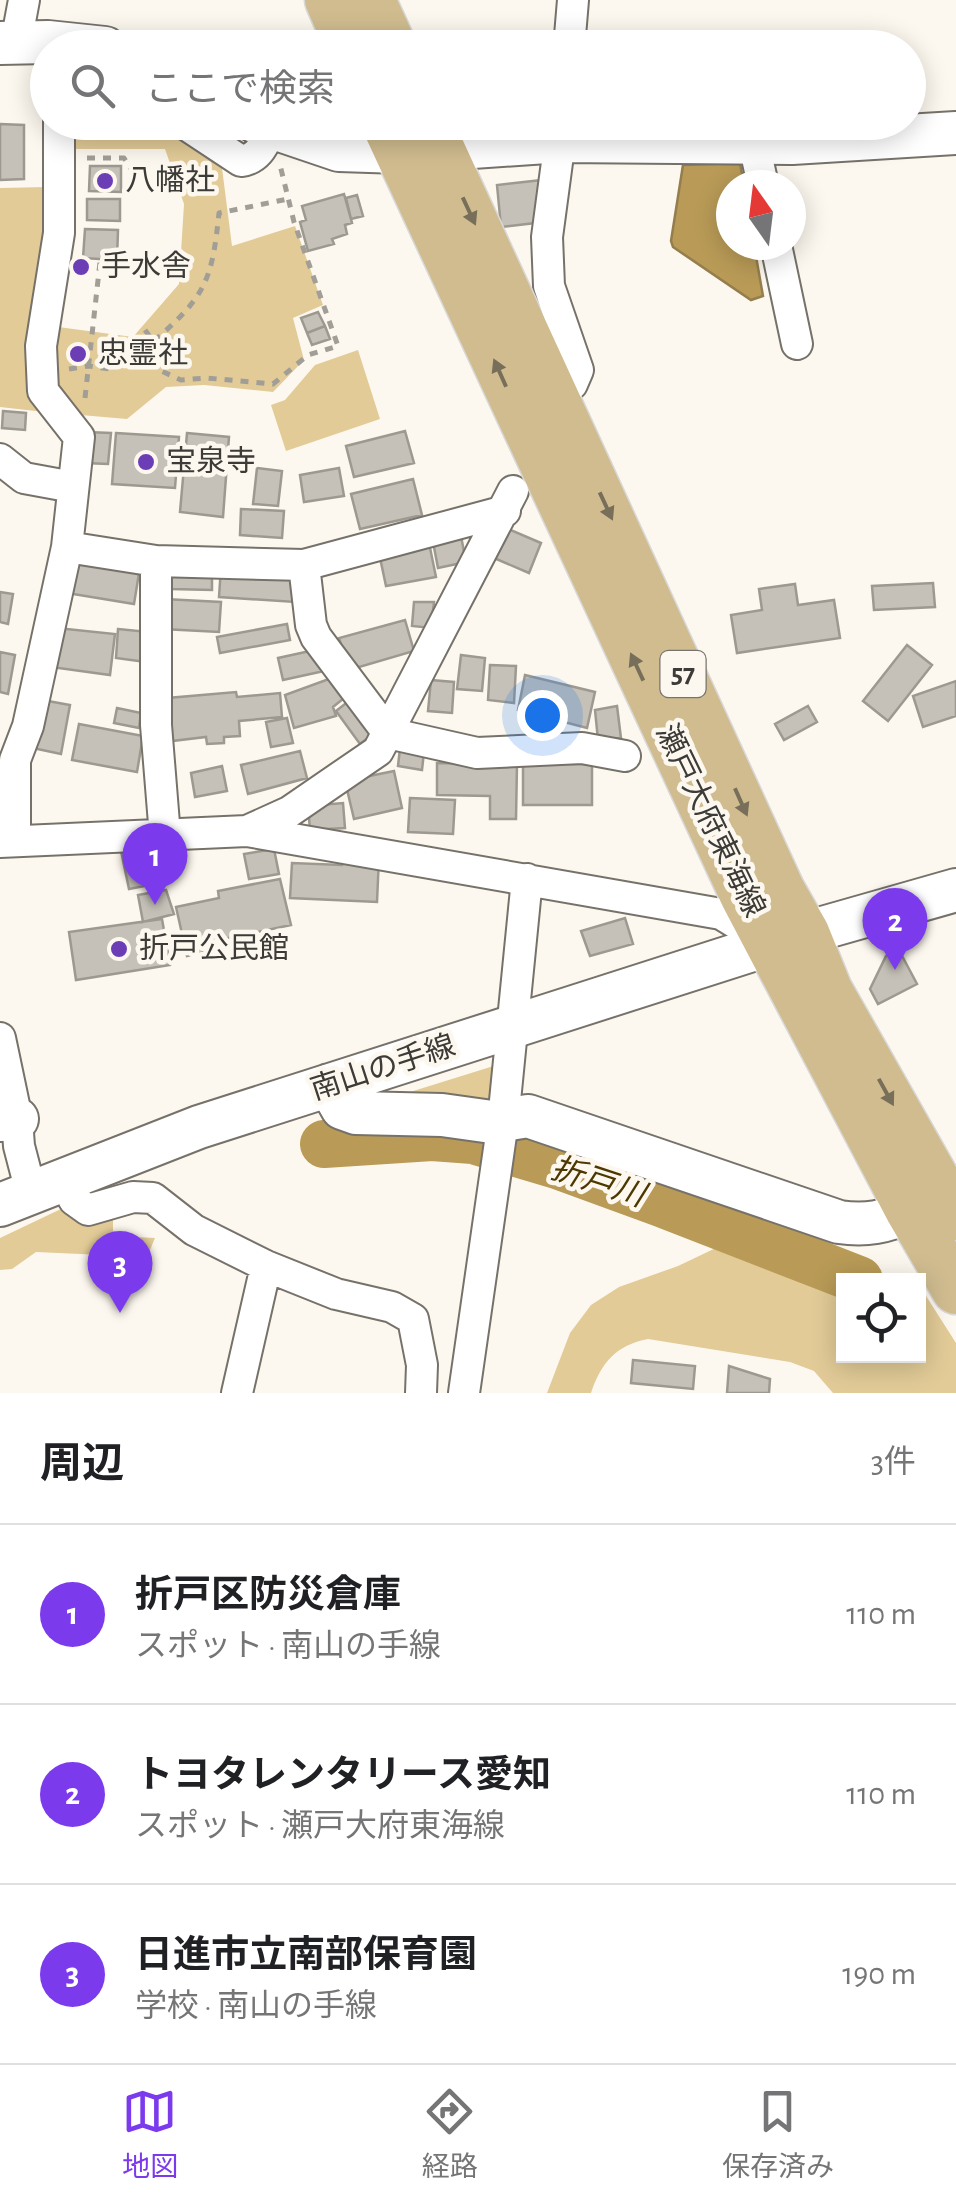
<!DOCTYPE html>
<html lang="ja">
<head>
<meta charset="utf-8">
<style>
	:root { --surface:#fff; --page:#f2f2f2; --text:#202124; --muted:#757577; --line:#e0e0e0; --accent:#7c3aed }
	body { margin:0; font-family:"Alegreya Sans","Noto Sans JP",sans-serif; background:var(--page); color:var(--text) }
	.controls { position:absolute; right:30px; bottom:30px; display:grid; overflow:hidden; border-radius:0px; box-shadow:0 5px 25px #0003 }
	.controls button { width:90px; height:90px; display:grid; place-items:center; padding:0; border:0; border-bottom:2px solid var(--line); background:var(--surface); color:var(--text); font:50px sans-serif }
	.compass { position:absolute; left:716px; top:170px; width:90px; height:90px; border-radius:50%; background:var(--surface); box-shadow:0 5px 25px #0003; rotate:346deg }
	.you { position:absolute; left:542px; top:715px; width:35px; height:35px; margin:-25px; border:8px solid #fff; border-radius:50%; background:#1a73e8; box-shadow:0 0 0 15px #1a73e833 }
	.badge { display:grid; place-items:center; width:65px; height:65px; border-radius:50%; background:var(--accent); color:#fff; font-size:32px; font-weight:700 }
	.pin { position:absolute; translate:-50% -82px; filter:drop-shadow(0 2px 5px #0008) }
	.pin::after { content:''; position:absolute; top:52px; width:35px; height:30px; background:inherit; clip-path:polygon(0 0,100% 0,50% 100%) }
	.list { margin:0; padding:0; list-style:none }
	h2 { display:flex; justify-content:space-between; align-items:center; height:130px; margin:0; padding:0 40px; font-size:42px }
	h2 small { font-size:32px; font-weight:400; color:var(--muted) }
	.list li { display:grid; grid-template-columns:65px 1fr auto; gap:30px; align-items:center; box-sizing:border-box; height:180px; padding:0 40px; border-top:2px solid var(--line) }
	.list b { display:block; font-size:38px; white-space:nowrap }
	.list p { margin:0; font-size:32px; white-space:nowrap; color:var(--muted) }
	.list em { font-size:32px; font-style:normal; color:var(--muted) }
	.icon { flex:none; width:55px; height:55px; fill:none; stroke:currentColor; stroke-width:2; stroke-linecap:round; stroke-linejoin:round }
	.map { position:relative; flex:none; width:956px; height:1393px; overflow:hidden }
	.search { position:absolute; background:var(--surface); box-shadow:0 5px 25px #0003; left:30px; right:30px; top:30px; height:110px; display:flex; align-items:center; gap:25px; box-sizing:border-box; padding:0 35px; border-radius:55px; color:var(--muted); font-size:38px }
	.sheet { height:670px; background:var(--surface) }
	nav { display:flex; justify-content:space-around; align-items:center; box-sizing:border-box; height:140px; border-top:2px solid var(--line); background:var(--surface); font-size:28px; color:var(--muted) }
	nav a { display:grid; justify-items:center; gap:5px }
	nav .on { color:var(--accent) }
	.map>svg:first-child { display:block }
</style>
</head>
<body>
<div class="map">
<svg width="956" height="1393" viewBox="0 0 956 1393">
	<rect width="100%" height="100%" fill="#fdf8ef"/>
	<path fill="#e2cb97" d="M47 68 48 122 200 123 222 168 232 246 295 226 323 305 293 318 304 360 273 392 204 385 166 387 127 419 69 414 51 389V326L133 337 179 284 184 204 165 149H52L44 412 0 407V188L46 187Z
		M358 350 380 419 286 451 271 405 285 400 315 365Z
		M500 1064 496 1116 362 1107Z
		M63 1208 113 1214V1236L155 1238 147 1257 36 1252 12 1269 0 1270V1238Z
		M725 1236 843 1284 844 1356H918L919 1285 956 1343V1393H833L814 1371 790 1362 648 1339C616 1345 601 1363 591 1393H547L570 1333 591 1305 619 1287 678 1266 720 1246Z"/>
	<path fill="#b99b57" stroke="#947e4d" stroke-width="2.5" d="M740 163 744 185H731V245H754L763 296 751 300 673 247 671 241 683 165Z"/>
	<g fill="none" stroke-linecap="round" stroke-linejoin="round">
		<path stroke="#b99b57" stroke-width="48" d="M324 1144 432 1137 473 1140 557 1165 661 1203 859 1280"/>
	</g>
	<path fill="#c5c1b8" stroke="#9d9990" stroke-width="2.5" d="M0 124 24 125V179L0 180Z
		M90 166H121V192L89 191Z
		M542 180 535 223 501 227 497 185Z
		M344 194 352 223 345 225 347 234 332 239 334 244 308 251 300 222 306 220 302 206Z
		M357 195 363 216 351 219 346 198Z
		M87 199H120V221L87 220Z
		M85 229 118 230 117 260 83 258Z
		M318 312 325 326 307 333 301 318Z
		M325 326 330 339 312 345 307 333Z
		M3 411 26 413 25 430 2 428Z
		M405 431 414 463 354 477 346 446Z
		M86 432 111 433 108 464 84 463Z
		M116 433 179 437 175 488 112 484Z
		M187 433 229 437 223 517 180 512Z
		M257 468 282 471 278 506 253 504Z
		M339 468 344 496 304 502 300 475Z
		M413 479 422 515 360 529 351 494Z
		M241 509 284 511 282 538 240 535Z
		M506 528 541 543 529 573 494 558Z
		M461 536 466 562 438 568 433 542Z
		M429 543 436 577 386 586 379 553Z
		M74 555 140 567 134 604 67 593Z
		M171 565H212V590L171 589Z
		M221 567 295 572V602L219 597Z
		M933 583 935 607 874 610 872 586Z
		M795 584 798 605 834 600 840 638 737 653 731 615 762 610 759 589Z
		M0 592 13 594 8 624 0 622Z
		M164 599 221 602 219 632 163 629Z
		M414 602H434L431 628 412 626Z
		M405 620 414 651 349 670 339 638Z
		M287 624 290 640 220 653 217 637Z
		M57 628 115 634 110 675 51 667Z
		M118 629 149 632 146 662 116 658Z
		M907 645 932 665 888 721 863 701Z
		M319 649 324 671 283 680 278 658Z
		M0 652 15 655 8 694 0 692Z
		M461 655 485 658 482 691 457 689Z
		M490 665 516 666 514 703 488 700Z
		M525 675 595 692 587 728 518 710Z
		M337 676 349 694 333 707 336 716 294 728 285 695Z
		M431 680 454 682 452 713 428 711Z
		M956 681V716L923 727 913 696Z
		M236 692 237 697 280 693 282 717 239 721 240 736 224 737V743L207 744 206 737 172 741 168 698Z
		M354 697 378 730 360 744 336 711Z
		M37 699 70 705 61 754 28 747Z
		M617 706 621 738 598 740 595 710Z
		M808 706 817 722 784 740 775 724Z
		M117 708 141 713 139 728 114 723Z
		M287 718 293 743 271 747 266 722Z
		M79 724 143 736 137 772 72 760Z
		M400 748 424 752 422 770 398 766Z
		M300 751 307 778 248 794 241 765Z
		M437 763 517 764 516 819H490V796L437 795Z
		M523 764H592V805H523Z
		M222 766 227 791 195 797 191 773Z
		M394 771 402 808 354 819 345 781Z
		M410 798 455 800 453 834 408 832Z
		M343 803 345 828 310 830 308 806Z
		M151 845 160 883 129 889 121 851Z
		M274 849 279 874 249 879 244 854Z
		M343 855 379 857 377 902 290 898 292 863 342 865Z
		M280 879 291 925 214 941 216 950 187 956 176 907 219 898 218 891Z
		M166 890 174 914 143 922 138 895Z
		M625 918 633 944 590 956 581 931Z
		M162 919 170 965 76 980 69 932Z
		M899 950 917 984 878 1004 870 989 886 956Z
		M633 1360 695 1366 693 1389 631 1383Z
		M729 1366 770 1379 769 1393H727Z"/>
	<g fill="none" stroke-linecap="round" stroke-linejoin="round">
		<g stroke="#76726a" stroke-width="34">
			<path id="street" d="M16 43 24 0
				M569 48 573 0
				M182 122 241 161C259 159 264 144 272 128
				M562 125 547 237 549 286 578 370 572 384
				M754 144 763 185
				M776 245 797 344
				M0 459 24 478 73 487
				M67 547 156 561 304 565 505 511
				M156 561V725L165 836
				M304 565 311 625 316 637 388 733 477 753 582 748 625 756
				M247 831 289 812 378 751 513 491
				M15 841V760L28 726 67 547 79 437 43 391 41 346 59 233V122
				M0 842 247 831 721 914 762 939
				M0 1038 17 1119 19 1146 31 1192
				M64 1180 74 1200 88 1210 133 1197 153 1198 194 1230 266 1266 336 1294 392 1307 413 1319 422 1365 421 1393
				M237 1393 266 1266
				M464 1393 503 1121 527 879"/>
		</g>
		<g stroke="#76726a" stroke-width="46">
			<path id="secondary" d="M0 43 48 42 105 48
				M256 122 339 150 400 152 561 141 792 143 956 133
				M329 1085 342 1108 356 1113 442 1115 492 1122 528 1116 839 1222C867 1226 885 1222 910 1211
				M0 1120 17 1119
				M0 1205 199 1127 805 933 956 890"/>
		</g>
		<g stroke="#d8d8d7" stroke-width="51">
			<path id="primary" d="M329 0 350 48
				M371 0 393 48
				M385 122 744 895 910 1211 956 1290
				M428 122 780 889 805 933 828 990 956 1216"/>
		</g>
		<path stroke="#a19e97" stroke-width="5" stroke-dasharray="8 8" stroke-linecap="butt" d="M87 158H124L131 169
			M145 330 153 341 157 369 181 380 207 378 273 384 308 355 338 346 294 222 280 165
			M154 341C206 296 212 280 219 213L288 199
			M69 369 89 366 116 370
			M85 398 100 262"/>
		<use href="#street" stroke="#fff" stroke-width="30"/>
		<use href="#secondary" stroke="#fff" stroke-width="42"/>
		<use href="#primary" stroke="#d0bc8f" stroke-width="48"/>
	</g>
	<defs><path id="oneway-solid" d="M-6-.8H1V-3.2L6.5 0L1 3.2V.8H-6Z" transform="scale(2.5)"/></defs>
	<g fill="#786f5a">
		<use href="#oneway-solid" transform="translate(469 211) rotate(65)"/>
		<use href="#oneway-solid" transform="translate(500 373) rotate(-114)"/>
		<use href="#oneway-solid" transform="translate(606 506) rotate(65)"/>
		<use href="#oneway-solid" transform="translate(637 667) rotate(-115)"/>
		<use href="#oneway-solid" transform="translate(741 802) rotate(66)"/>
		<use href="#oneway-solid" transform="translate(886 1092) rotate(61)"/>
	</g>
	<g fill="#6b3eb6" stroke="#fdf8ef" stroke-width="4">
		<circle cx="105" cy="181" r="10"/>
		<circle cx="81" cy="267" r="10"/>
		<circle cx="78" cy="354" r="10"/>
		<circle cx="146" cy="462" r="10"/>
		<circle cx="119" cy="949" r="10"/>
	</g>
	<g text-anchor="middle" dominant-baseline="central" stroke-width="9" stroke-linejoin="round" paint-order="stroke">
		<rect fill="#fdf8ef" stroke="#77746e" stroke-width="2.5" x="660.5" y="651" width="45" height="46" rx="8"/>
		<g font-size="28" font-weight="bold" fill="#3d3b37">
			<text x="683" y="674">57</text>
		</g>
		<g font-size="30" fill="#3d3b37" stroke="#fdf8ef" text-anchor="start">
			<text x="125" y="181">八幡社</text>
			<text x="101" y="267">手水舎</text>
			<text x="98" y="354">忠霊社</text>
			<text x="166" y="462">宝泉寺</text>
			<text x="139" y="949">折戸公民館</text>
		</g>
		<g font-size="30" fill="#3d3b37" stroke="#fdf8ef">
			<text transform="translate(710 821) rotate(64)">瀬戸大府東海線</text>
			<text transform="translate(383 1068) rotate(-18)">南山の手線</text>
		</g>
		<g font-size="32" font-style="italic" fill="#4d3800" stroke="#fdf8ef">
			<text transform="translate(598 1182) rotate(18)">折戸川</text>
		</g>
	</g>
</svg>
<div class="controls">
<button><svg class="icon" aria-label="locate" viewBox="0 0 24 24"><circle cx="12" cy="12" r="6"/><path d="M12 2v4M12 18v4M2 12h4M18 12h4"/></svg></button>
</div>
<svg class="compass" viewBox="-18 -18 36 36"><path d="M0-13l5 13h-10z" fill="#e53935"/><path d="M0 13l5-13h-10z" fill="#757577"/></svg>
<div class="you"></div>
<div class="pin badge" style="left:155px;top:905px">1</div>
<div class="pin badge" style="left:895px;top:970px">2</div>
<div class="pin badge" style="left:120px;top:1313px">3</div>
<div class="search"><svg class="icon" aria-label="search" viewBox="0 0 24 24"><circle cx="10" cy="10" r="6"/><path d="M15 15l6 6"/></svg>ここで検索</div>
</div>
<section class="sheet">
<h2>周辺<small>3件</small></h2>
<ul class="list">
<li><span class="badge">1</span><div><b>折戸区防災倉庫</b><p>スポット · 南山の手線</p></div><em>110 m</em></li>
<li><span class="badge">2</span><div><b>トヨタレンタリース愛知</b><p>スポット · 瀬戸大府東海線</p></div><em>110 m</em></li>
<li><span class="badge">3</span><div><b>日進市立南部保育園</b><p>学校 · 南山の手線</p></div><em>190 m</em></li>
</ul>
</section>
<nav>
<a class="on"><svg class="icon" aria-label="map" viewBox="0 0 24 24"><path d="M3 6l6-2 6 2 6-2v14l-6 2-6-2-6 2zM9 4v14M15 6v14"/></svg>地図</a>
<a><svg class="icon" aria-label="directions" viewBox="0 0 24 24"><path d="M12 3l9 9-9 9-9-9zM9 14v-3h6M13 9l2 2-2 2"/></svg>経路</a>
<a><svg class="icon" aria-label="saved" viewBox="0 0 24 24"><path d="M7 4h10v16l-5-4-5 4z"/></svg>保存済み</a>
</nav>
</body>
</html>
